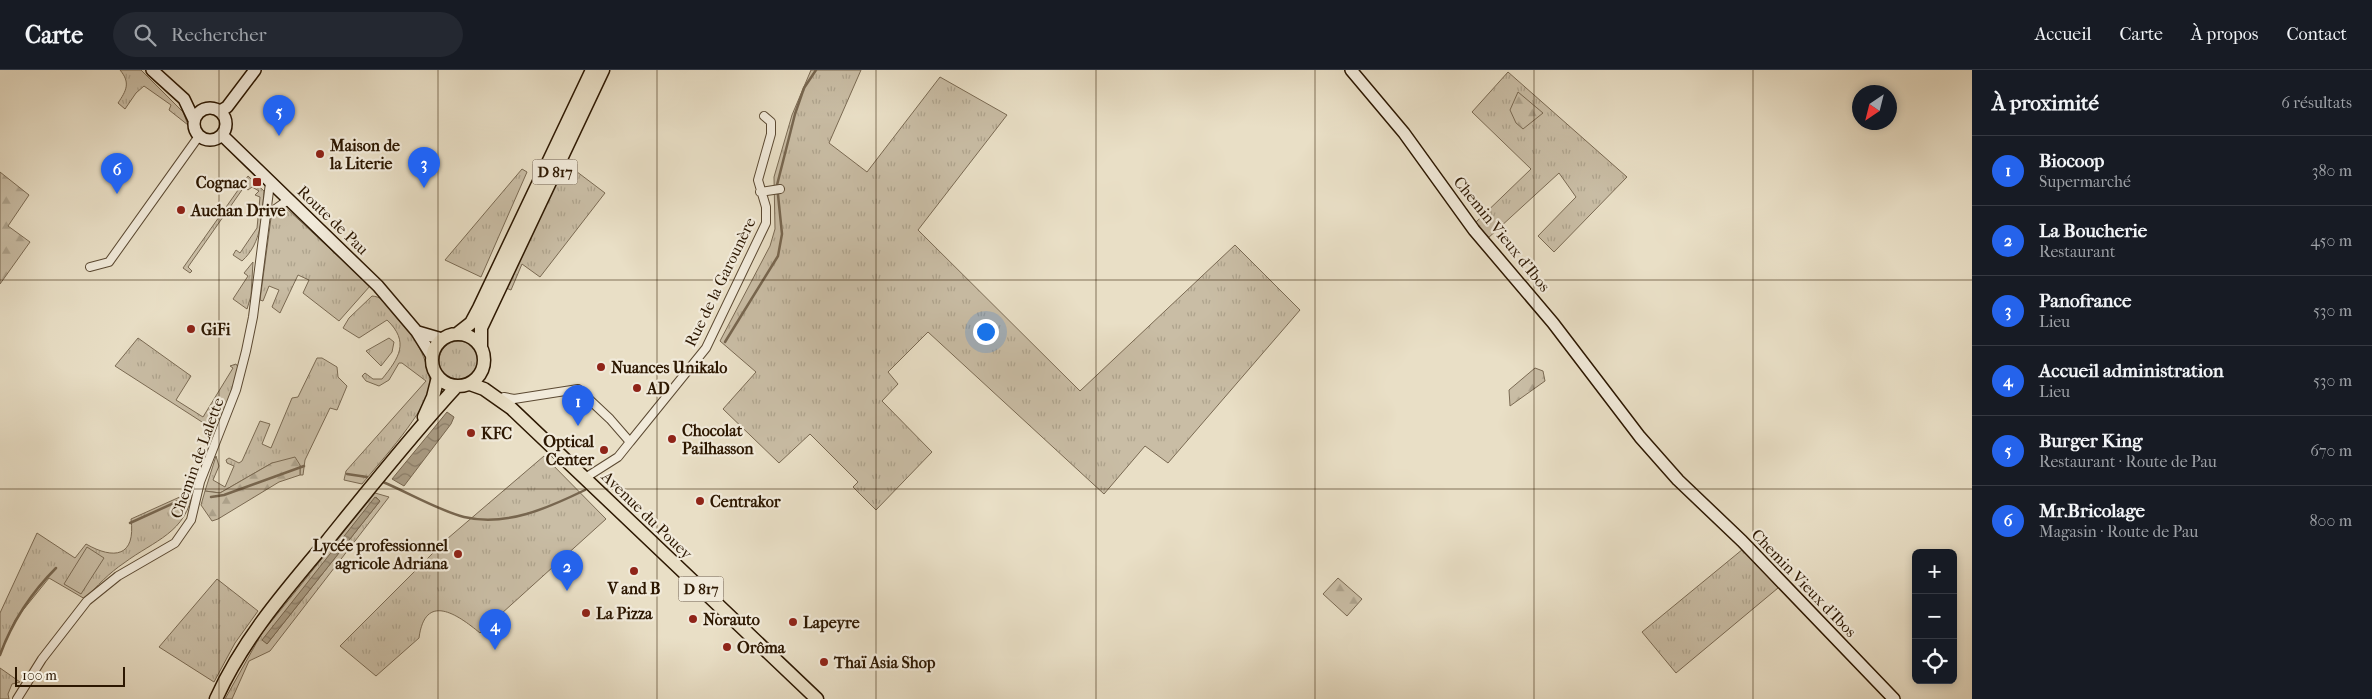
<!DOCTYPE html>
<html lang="fr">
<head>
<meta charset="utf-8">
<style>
	:root { --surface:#171b24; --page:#242831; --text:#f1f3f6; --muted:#9ea1a6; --line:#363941; --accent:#2563eb }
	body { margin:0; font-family:"IM FELL French Canon",serif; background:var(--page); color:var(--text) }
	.controls { position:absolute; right:15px; bottom:15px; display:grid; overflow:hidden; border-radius:8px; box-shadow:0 2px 8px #0003 }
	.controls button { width:45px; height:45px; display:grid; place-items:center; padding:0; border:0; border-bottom:1px solid var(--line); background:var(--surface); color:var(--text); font:25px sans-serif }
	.compass { position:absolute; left:1852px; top:15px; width:45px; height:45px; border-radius:50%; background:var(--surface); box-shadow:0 2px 8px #0003; rotate:215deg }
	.scale { position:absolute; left:15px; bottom:12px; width:110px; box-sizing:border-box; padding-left:5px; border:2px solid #2c1701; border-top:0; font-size:14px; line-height:18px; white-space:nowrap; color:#2c1701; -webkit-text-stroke:4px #f1eada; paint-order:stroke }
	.you { position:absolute; left:985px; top:261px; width:18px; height:18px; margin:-12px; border:4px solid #fff; border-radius:50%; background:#1a73e8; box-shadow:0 0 0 8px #1a73e833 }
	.badge { display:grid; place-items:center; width:32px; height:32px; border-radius:50%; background:var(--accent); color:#fff; font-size:16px; font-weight:700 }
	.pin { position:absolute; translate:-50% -41px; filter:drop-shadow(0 1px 2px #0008) }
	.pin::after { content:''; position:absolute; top:26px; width:18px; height:15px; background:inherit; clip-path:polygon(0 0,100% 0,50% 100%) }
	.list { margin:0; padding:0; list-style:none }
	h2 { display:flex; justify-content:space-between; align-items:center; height:65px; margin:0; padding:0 20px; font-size:21px }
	h2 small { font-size:16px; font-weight:400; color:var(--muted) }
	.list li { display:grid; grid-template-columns:32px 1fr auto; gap:15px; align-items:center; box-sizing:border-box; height:70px; padding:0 20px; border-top:1px solid var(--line) }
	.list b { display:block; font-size:19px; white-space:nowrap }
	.list p { margin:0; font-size:16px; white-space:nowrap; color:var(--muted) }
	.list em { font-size:16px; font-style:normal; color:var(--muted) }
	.icon { flex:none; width:28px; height:28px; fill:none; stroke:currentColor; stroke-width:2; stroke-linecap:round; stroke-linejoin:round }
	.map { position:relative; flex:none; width:1972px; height:629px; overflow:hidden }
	header { display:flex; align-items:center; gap:30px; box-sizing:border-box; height:70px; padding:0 25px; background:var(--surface); border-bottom:1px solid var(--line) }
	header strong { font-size:24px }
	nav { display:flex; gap:28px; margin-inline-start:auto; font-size:18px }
	.search { width:350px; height:45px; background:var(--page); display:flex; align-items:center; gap:12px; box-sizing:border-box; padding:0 18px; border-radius:28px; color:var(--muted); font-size:19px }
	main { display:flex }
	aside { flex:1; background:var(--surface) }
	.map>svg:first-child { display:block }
</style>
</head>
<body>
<header>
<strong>Carte</strong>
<div class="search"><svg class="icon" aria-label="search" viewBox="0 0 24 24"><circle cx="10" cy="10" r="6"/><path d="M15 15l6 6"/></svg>Rechercher</div>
<nav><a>Accueil</a><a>Carte</a><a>À propos</a><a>Contact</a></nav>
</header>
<main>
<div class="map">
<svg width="1972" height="629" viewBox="0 0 1972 629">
	<defs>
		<pattern id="grass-tufts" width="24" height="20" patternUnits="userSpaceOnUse" patternTransform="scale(1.25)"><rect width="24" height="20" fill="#c9bda5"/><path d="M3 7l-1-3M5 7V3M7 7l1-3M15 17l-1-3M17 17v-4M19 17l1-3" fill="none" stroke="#ada28c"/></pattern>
		<pattern id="forest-firs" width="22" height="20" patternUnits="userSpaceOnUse" patternTransform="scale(1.25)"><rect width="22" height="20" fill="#c9bda5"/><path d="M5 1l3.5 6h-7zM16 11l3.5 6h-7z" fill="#ada28c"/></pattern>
		<pattern id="water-waves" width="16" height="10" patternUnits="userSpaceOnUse" patternTransform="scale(1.25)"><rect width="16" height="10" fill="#a99b83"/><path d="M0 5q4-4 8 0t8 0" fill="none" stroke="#8a7d69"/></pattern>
	</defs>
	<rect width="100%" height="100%" fill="#e9dfc6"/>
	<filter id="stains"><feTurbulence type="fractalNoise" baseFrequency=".004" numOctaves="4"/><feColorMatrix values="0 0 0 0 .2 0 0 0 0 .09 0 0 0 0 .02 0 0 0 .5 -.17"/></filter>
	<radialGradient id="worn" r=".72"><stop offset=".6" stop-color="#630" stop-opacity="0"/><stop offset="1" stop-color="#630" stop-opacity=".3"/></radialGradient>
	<path fill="url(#grass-tufts)" stroke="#7a6a53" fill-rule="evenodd" d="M120 0H141L183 42 188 55 169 40 171 35 144 16 136 23 125 39 118 33C126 21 131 13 120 0Z
		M811 0H861L829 73 867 102 940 7 1007 45 918 160 1080 321 1235 175 1300 240 1168 393 1145 376 1104 424 928 262 888 302 898 314 882 331 932 382 876 440 853 417 858 412 810 364 779 393 723 339 756 302 720 271 770 176 775 159 774 107 792 45Z
		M1508 2 1627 107 1554 182 1538 166 1576 127 1559 103 1487 169 1475 153 1531 99 1472 42Z
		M564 92 605 123 540 207 522 194 511 220 506 218Z
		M522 99 527 102 481 207 445 190Z
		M248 106 264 121C262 146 262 173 242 191L233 185 236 180 240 183 257 158 260 127 255 125 259 121 252 117 248 120 244 117 188 197 192 201 190 203 183 198Z
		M284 136 370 216 339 251 303 223 309 210 298 205 280 243 272 237 279 220 269 216 263 231 260 230 271 148Z
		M253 192 251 226 247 239 233 229 248 206 244 203Z
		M372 226C387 227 396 244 405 255 416 269 430 295 430 314 429 339 379 393 362 414L344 410 346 401 426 311 402 293H399L389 310 379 316 366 311 362 306 365 303 373 309H382C399 288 410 272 387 250L359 268 343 258 349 248Z
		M138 268 191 306 176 330 203 347 233 298 230 296 236 294 238 297 233 321 216 361 115 296Z
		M389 268 394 272 392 282 381 296 366 281Z
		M439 291a20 20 0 1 1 40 0a20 20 0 1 1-40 0Z
		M317 288H322L337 297 338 307 347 316 337 340 330 338 305 390 303 405H300V395L272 393 220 423 205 421 216 386 219 396 213 410 225 417 234 396 227 393 226 390 229 388 239 393 242 391 260 351 270 354 262 374 271 378 292 328 298 327Z
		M544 386 606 449 480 563C457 544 425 522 419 568L376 606 340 576 447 469Z
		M193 421C186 463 155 470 124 493 109 503 97 516 85 529L49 508 15 550 0 583V543L37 463 75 488 86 474C114 490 136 487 131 449Z
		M375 423 389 427 270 581 249 591 232 629H225L262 563ZM376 427 380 431 267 574 263 570Z
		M1743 479 1778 518 1676 603 1642 562Z
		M217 509 258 541 235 573 214 612 159 577Z
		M0 598 20 612 12 614 8 624 9 629H0Z"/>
	<path fill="url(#forest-firs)" stroke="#7a6a53" d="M1518 22 1543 43 1523 59 1516 53 1510 40Z
		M0 102 29 125 8 156 30 172 0 214Z
		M1535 298 1543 301 1545 311 1510 336 1509 320Z
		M295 387 300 395V405L279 412 218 449 212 451 201 435 205 421 220 423 272 393Z
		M1338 508 1362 529 1347 546 1323 524Z"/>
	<path fill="#c9bda5" stroke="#7a6a53" d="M87 477 104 488 81 524 64 514Z"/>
	<path fill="url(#water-waves)" stroke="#77664f" d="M447 342 454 347 451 354 404 416 392 409Z
		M375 427 380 431 267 574 262 570Z"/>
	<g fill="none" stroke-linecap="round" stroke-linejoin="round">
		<path stroke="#77664f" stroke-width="2.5" d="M725 272 778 186 782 164 777 115 795 44 804 18 816 0
			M347 404 367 407
			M383 412C407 422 440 441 464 447 506 457 548 438 585 420
			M211 427 224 425 304 396
			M130 453 185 428
			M0 585C12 552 31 523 56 498"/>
		<g stroke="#5b4932" stroke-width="10">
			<path id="street" d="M760 122 780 119
				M267 145 288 130
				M90 197 109 192 199 66
				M504 327 514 329 578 319 610 349 630 372 618 387 585 408
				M630 372 706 278 766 153V137L758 110 771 64V52L764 46
				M17 629 42 589 87 531 118 506 175 473 191 450 200 412 236 320 246 281 253 247 270 113"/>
		</g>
		<g stroke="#2c1701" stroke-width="14">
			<path id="secondary" d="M152 0 184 29 194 50
				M1351 0 1404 63 1474 160 1553 253 1640 367 1678 410 1742 471 1894 629
				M194 54a16 16 0 1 1 32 0a16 16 0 1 1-32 0Z
				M220 41 227 37 255 0
				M222 65 378 216 417 262 432 286
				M418 262 442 269"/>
		</g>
		<g stroke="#2c1701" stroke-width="15">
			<path id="primary" d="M432 290a26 26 0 1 1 52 0a26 26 0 1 1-52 0Z
				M457 264 471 253 479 238 592 0
				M481 277V258L603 0
				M470 314 484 319 511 338 817 629
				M424 347 433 327 438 307
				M216 629C243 569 285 521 327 471 369 419 411 366 456 317"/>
		</g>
		<use href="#street" stroke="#f1eada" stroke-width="8"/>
		<use href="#secondary" stroke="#f1eada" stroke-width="11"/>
		<use href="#primary" stroke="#e9dfc6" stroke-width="12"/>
	</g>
	<path fill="none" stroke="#2c1701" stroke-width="1" stroke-opacity="0.55" d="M219 0V629M438 0V629M657 0V629M876 0V629M1096 0V629M1315 0V629M1534 0V629M1753 0V629M0 210H1972M0 419H1972"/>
	<g fill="#8f2418" stroke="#f1eada" stroke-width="2">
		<circle cx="320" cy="84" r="5"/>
		<rect x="252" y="107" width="10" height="10" rx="2.5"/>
		<circle cx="181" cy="140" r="5"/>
		<circle cx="191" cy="259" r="5"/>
		<circle cx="601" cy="297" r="5"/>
		<circle cx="637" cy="318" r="5"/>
		<circle cx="471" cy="363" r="5"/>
		<circle cx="672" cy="369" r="5"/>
		<circle cx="604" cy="380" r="5"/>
		<circle cx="700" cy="431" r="5"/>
		<circle cx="458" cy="484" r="5"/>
		<circle cx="634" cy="501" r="5"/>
		<circle cx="586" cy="543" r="5"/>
		<circle cx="693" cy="549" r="5"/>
		<circle cx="793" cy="552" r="5"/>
		<circle cx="727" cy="577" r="5"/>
		<circle cx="824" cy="592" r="5"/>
	</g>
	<g text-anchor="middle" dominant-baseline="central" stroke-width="4.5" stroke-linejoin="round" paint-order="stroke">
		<g fill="#f1eada" stroke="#675642" stroke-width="1">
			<rect x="532.5" y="89.5" width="45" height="25" rx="4"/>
			<rect x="678.5" y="506.5" width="45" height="25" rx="4"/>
		</g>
		<g font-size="15" font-weight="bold" fill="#2c1701">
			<text x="555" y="102">D 817</text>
			<text x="701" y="519">D 817</text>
		</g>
		<g font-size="16" font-weight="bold" fill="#2c1701" stroke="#f1eada" text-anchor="start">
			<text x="330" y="75">Maison de<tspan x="330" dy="18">la Literie</tspan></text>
			<text x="247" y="112" text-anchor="end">Cognac</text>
			<text x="191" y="140">Auchan Drive</text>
			<text x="201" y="259">GiFi</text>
			<text x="611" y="297">Nuances Unikalo</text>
			<text x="647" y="318">AD</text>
			<text x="682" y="360">Chocolat<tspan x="682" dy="18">Pailhasson</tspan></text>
			<text x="481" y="363">KFC</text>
			<text x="594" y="371" text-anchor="end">Optical<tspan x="594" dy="18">Center</tspan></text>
			<text x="710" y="431">Centrakor</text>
			<text x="448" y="475" text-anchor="end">Lycée professionnel<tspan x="448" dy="18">agricole Adriana</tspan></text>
			<text x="634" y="518" text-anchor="middle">V and B</text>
			<text x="596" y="543">La Pizza</text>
			<text x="703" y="549">Norauto</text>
			<text x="803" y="552">Lapeyre</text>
			<text x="737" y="577">Orôma</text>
			<text x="834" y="592">Thaï Asia Shop</text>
		</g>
		<g font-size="16" fill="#2c1701" stroke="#f1eada">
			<text transform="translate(333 150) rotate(44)">Route de Pau</text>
			<text transform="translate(1502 164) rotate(51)">Chemin Vieux d'Ibos</text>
			<text transform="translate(720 212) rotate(-64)">Rue de la Garounère</text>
			<text transform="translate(197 388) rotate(-70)">Chemin de Lalette</text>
			<text transform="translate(647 445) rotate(44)">Avenue du Pouey</text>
			<text transform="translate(1804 513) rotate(46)">Chemin Vieux d'Ibos</text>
		</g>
	</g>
	<rect width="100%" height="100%" filter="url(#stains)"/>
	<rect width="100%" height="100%" fill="url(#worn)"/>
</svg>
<div class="controls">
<button>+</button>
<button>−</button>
<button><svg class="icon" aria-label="locate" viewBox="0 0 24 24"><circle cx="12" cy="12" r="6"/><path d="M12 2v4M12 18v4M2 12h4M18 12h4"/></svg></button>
</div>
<svg class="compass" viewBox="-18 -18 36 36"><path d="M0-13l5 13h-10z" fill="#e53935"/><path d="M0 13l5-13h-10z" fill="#9ea1a6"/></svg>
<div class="scale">100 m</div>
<div class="you"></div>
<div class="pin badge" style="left:578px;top:356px">1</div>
<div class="pin badge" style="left:567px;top:521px">2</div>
<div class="pin badge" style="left:424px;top:118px">3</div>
<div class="pin badge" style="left:495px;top:580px">4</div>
<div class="pin badge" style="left:279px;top:66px">5</div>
<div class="pin badge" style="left:117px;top:124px">6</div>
</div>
<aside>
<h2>À proximité<small>6 résultats</small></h2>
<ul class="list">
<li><span class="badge">1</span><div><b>Biocoop</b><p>Supermarché</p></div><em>380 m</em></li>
<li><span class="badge">2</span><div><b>La Boucherie</b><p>Restaurant</p></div><em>450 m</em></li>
<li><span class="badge">3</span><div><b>Panofrance</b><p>Lieu</p></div><em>530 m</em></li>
<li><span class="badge">4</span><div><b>Accueil administration</b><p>Lieu</p></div><em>530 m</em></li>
<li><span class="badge">5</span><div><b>Burger King</b><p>Restaurant · Route de Pau</p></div><em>670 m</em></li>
<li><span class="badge">6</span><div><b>Mr.Bricolage</b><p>Magasin · Route de Pau</p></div><em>800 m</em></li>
</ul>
</aside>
</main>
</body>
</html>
